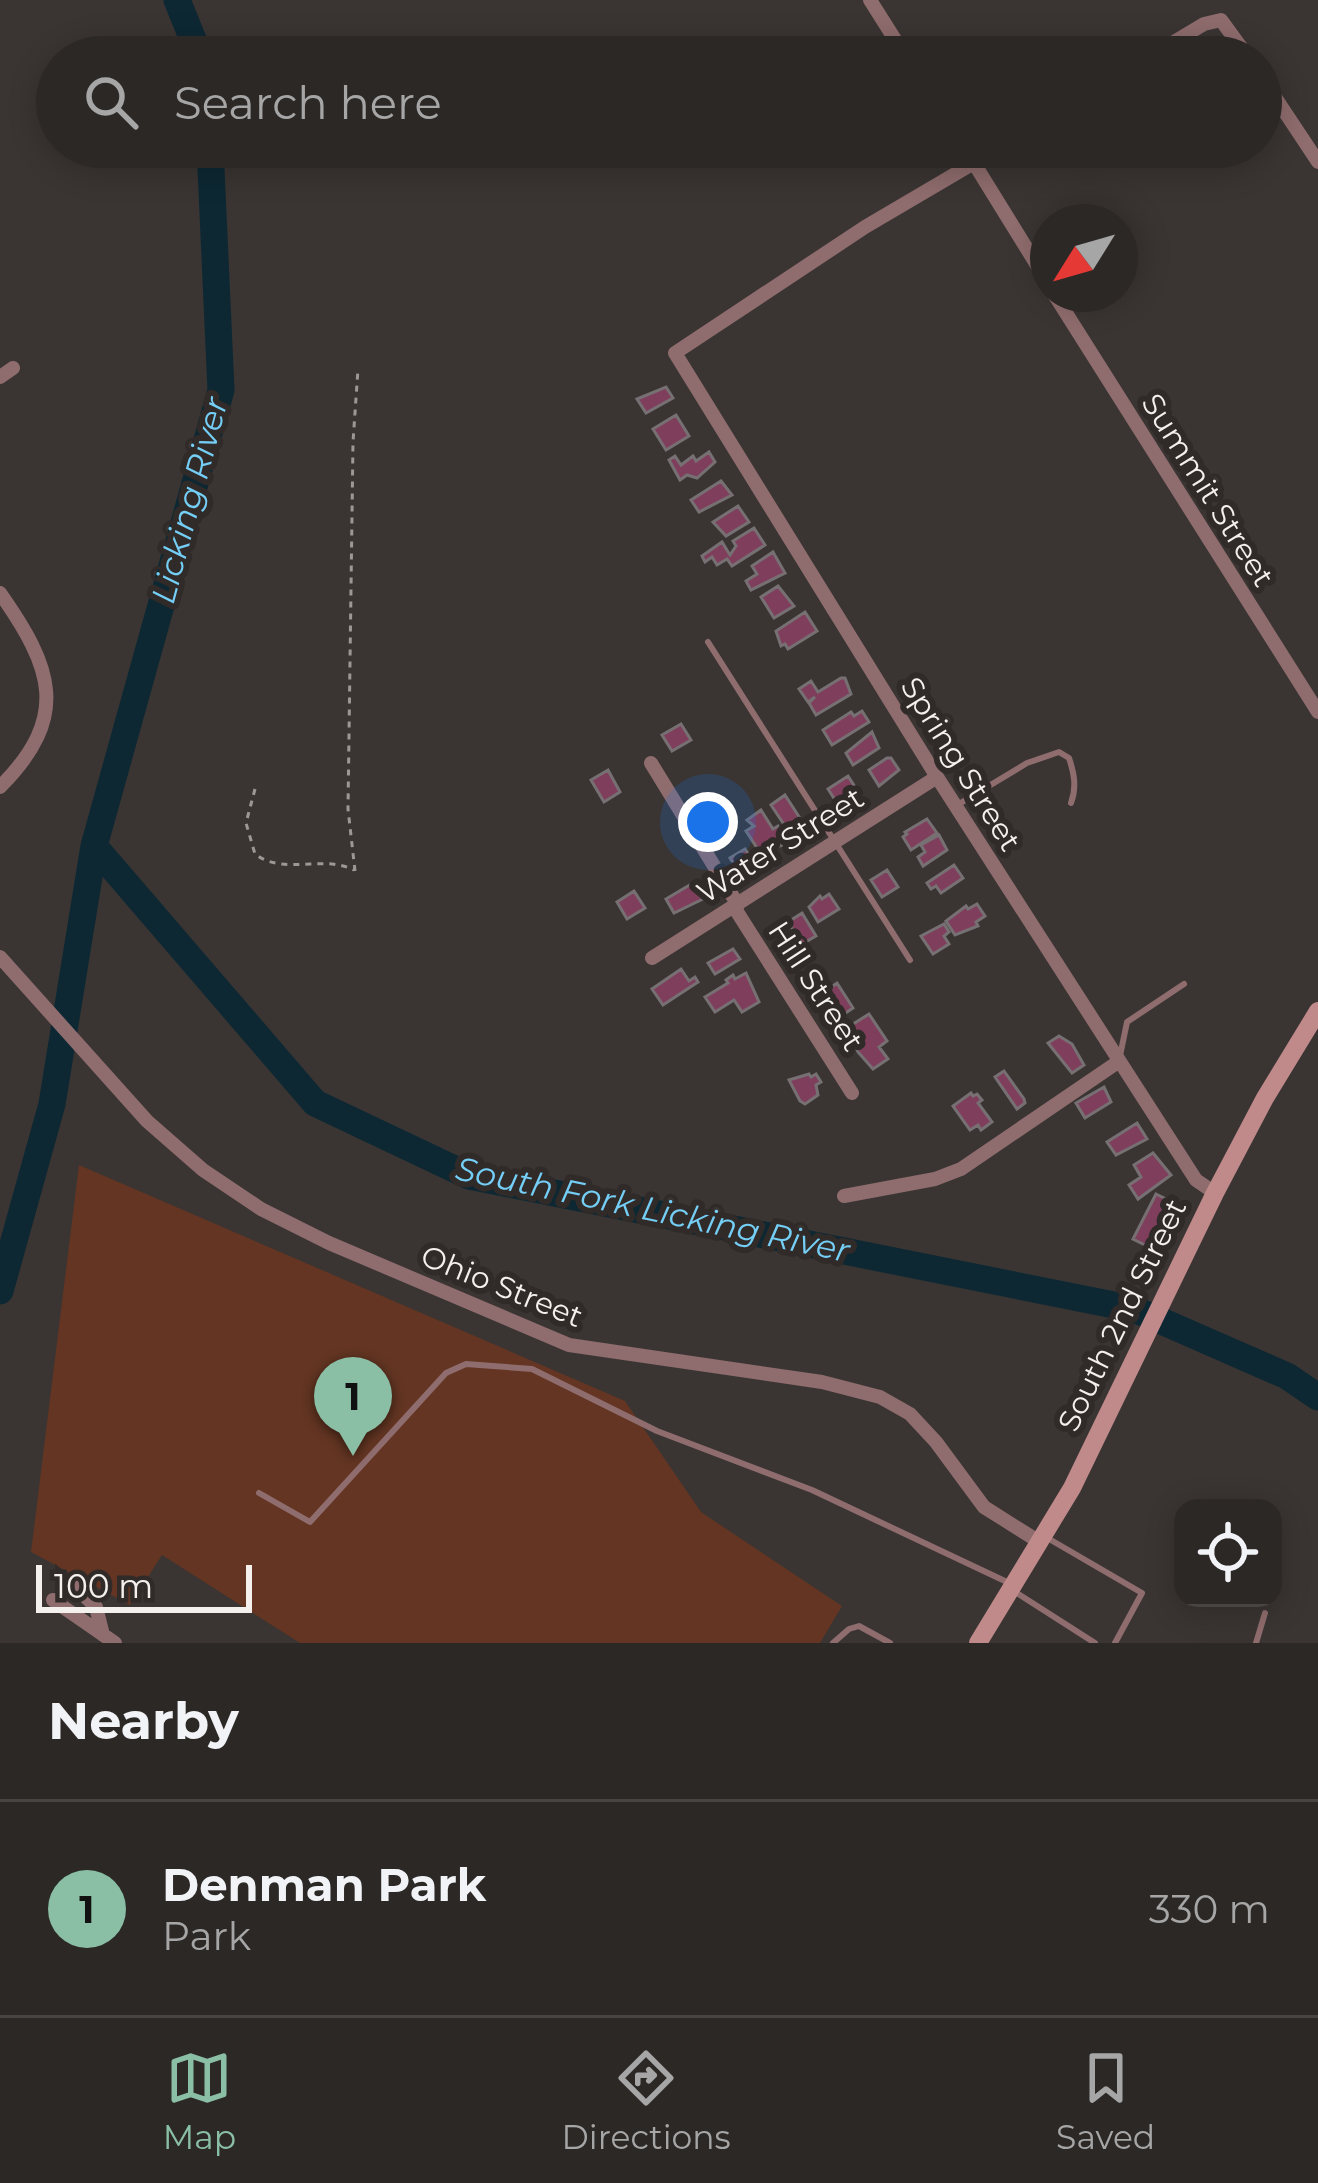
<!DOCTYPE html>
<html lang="en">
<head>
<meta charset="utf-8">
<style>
	:root { --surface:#2c2826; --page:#383432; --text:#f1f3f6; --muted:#a6a6a7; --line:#484443; --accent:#8abfa5 }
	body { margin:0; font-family:Montserrat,sans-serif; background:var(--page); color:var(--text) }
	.controls { position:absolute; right:36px; bottom:36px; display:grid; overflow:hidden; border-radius:24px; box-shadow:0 6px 30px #0003 }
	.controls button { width:108px; height:108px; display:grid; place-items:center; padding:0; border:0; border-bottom:3px solid var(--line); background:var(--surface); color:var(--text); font:60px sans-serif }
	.compass { position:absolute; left:1030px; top:204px; width:108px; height:108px; border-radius:50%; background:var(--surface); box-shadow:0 6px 30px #0003; rotate:233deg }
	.scale { position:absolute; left:36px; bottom:30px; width:216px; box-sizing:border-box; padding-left:12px; border:6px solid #f3f0ee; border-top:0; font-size:33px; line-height:42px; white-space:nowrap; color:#f3f0ee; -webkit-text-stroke:9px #302b29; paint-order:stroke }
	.you { position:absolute; left:708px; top:822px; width:42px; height:42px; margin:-30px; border:9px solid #fff; border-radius:50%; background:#1a73e8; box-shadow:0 0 0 18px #1a73e833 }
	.badge { display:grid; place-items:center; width:78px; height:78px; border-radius:50%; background:var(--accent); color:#111; font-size:39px; font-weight:700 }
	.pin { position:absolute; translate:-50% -99px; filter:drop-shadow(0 3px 6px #0008) }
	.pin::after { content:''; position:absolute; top:63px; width:42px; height:36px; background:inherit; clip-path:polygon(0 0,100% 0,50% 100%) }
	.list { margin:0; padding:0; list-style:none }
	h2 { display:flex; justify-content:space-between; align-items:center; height:156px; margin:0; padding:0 48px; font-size:51px }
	h2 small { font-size:39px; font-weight:400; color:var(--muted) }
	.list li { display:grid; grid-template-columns:78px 1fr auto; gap:36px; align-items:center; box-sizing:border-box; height:216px; padding:0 48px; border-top:3px solid var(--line) }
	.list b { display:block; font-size:45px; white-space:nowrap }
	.list p { margin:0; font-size:39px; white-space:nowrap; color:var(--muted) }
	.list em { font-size:39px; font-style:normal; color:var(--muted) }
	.icon { flex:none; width:66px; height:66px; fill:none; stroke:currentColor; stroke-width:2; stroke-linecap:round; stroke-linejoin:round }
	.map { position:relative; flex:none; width:1318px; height:1643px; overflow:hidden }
	.search { position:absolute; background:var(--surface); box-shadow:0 6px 30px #0003; left:36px; right:36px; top:36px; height:132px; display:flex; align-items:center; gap:30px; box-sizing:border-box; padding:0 42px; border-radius:66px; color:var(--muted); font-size:45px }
	.sheet { height:372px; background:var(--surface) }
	nav { display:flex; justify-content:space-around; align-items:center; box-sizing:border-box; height:168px; border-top:3px solid var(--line); background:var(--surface); font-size:33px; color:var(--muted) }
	nav a { display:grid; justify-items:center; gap:6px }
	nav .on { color:var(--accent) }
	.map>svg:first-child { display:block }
</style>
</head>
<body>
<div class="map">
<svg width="1318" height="1643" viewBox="0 0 1318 1643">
	<rect width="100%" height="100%" fill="#3a3533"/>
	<path fill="#633522" d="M79 1165 625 1401 701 1512 842 1606 820 1643H300L162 1555 130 1605 31 1552Z"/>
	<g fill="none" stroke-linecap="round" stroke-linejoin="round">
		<path stroke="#0d2833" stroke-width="27" d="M177 0 200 57
			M94 846 315 1103 469 1176 1134 1309 1287 1376 1318 1397
			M0 1291 52 1104 94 846 221 390 210 147"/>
	</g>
	<path fill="#803e5d" stroke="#767073" stroke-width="3" d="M666 387 673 398 646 413 637 399Z
		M676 415 689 436 666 450 653 429Z
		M709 452 715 462 697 478 687 475 680 480 669 460 675 456 681 465 693 456 696 461Z
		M721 481 732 495 699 512 691 500Z
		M738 506 749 522 726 536 713 522Z
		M754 528 765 545 732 566 727 559 717 565 712 557 705 562 702 556 722 542 730 555 736 546 733 541Z
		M773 552 785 573 751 590 746 581 757 574 752 566Z
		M778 586 794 606 774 618 761 597Z
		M805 612 817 631 788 649 785 644 781 646 776 631Z
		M841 678H845L851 694 816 715 809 703 815 697 808 702 799 689 811 681 818 692Z
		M862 711 869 722 832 745 823 730 851 712 854 716Z
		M681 724 691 740 672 751 662 735Z
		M872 732 879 748 853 765 846 753Z
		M887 758H891L899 770 879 786 869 770Z
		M608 770 620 792 604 802 591 780Z
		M848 776 857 790 837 803 828 789Z
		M785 795 805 826 791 835 771 805Z
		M761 810 773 829 778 826 786 839 780 842 782 845 761 854 746 831 754 826 747 820Z
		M927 819 937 833 911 850 903 837 907 834 905 832Z
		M939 835 947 850 923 866 918 857 925 852 921 845Z
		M745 849 757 867 742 876 730 858Z
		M954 865 963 878 941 893 936 886 931 889 927 883Z
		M887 870 898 887 882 897 871 880Z
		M693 883 703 899 674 913 666 899Z
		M634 891 645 908 627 919 617 902Z
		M829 894 839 909 818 922 809 907 820 896 822 899Z
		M977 904 985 916 976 922 978 926 955 935 946 921 966 906 968 909Z
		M802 913 816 936 802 944 788 922Z
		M944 924 949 932 944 936 949 944 933 954 921 936Z
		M733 949 740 959 715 974 708 963Z
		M681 969 689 981 695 977 698 982 663 1005 652 989Z
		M746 973 759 1002 742 1012 734 1000 715 1012 705 997 728 983 726 980 733 975 735 979Z
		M837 983 853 1008 838 1018 822 993Z
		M869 1014 887 1041 879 1047 888 1059 873 1069 858 1052 854 1042 859 1039 850 1026Z
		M1059 1036 1072 1044 1084 1065 1072 1073 1048 1043Z
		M1004 1071 1024 1099 1025 1103 1017 1109 995 1077Z
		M809 1074 811 1077 816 1074 821 1082 816 1085 818 1095 805 1104 800 1101 789 1080Z
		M1104 1087 1111 1102 1085 1118 1076 1103Z
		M971 1093 973 1096 977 1094 982 1100 978 1103 992 1122 981 1130 978 1125 970 1130 953 1106Z
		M1137 1123 1147 1139 1116 1155 1107 1142Z
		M1153 1153 1171 1175 1138 1199 1129 1185 1141 1177 1134 1165Z
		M1156 1194 1176 1204 1153 1249 1133 1239Z"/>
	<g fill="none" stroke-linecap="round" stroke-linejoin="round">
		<path stroke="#9b9896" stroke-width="3" stroke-dasharray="6 6" stroke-linecap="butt" d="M255 789 246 823 255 854C283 876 323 854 354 870
			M355 871 348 809 353 442 358 369"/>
		<path stroke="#8f6c6d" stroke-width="6" d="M708 642 910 960
			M959 804 1027 763 1059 752 1069 758C1074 773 1077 787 1071 803
			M1120 1056 1127 1022 1184 984
			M259 1493 310 1522 446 1373 466 1364 532 1369 657 1431 812 1490 1007 1582
			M1044 1536 1142 1593 1115 1643
			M1012 1590 1095 1643
			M833 1643 849 1629 859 1626 890 1643
			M1256 1643 1265 1613"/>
		<path stroke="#8f6c6d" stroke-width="14" d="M870 0 906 57
			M1149 57 1204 24 1221 20 1248 57
			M1261 76 1318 162
			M964 147 1048 283
			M1001 147 865 227 675 353 937 777 1196 1180 1215 1193
			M1054 294 1318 712
			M0 377 13 368
			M0 593C52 667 71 716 0 787
			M651 763 738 905
			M734 907 852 1093
			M0 957 147 1121 203 1170 261 1209 329 1243 569 1345 822 1382 880 1397 910 1414 936 1442 984 1507 1038 1541
			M652 958 937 777
			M844 1196 935 1179 961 1169 1118 1062
			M70 1582 96 1607 103 1635
			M53 1600 115 1643"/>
		<path stroke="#c08a8b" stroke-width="18" d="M978 1643 1072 1488 1215 1193 1265 1098 1318 1011"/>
	</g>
	<g text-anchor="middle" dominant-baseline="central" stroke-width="12" stroke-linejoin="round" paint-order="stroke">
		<g font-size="30" fill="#f3f0ee" stroke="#302b29">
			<text transform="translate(1208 490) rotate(58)">Summit Street</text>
			<text transform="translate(961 764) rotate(58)">Spring Street</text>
			<text transform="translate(780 845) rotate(-32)">Water Street</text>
			<text transform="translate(816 986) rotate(57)">Hill Street</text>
			<text transform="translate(502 1286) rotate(22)">Ohio Street</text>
			<text transform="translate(1122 1315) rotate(-64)">South 2nd Street</text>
		</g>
		<g font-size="33" font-style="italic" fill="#75cef5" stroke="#302b29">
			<text transform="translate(189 500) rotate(-75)">Licking River</text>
			<text transform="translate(653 1209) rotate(12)">South Fork Licking River</text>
		</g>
	</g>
</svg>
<div class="controls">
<button><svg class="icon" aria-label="locate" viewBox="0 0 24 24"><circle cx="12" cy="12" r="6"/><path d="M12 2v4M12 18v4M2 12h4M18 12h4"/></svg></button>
</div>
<svg class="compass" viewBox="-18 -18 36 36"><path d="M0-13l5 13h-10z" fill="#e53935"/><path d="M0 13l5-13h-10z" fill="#a6a6a7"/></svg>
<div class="scale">100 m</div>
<div class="you"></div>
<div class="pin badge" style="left:353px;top:1456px">1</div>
<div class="search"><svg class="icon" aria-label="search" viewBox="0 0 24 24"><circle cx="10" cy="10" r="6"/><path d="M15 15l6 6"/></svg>Search here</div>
</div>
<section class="sheet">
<h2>Nearby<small></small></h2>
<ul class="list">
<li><span class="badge">1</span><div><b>Denman Park</b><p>Park</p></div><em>330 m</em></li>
</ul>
</section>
<nav>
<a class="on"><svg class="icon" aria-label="map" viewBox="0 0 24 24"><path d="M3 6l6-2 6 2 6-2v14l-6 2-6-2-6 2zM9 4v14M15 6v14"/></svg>Map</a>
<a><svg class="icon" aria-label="directions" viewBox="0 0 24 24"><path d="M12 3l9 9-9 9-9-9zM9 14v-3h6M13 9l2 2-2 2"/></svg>Directions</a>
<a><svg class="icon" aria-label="saved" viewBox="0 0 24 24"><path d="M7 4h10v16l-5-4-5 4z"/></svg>Saved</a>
</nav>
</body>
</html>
